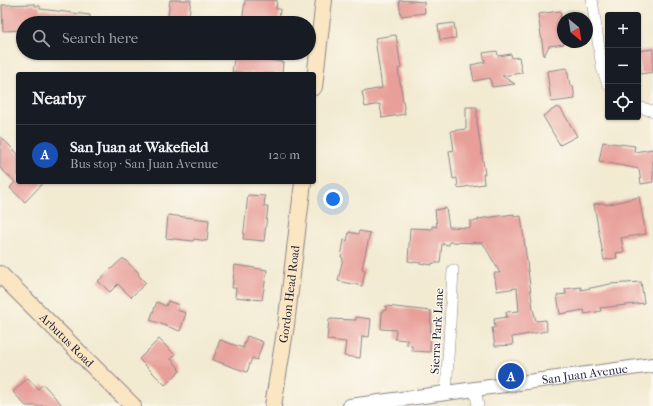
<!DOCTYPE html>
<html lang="en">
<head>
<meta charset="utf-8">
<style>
	:root { --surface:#171b24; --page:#20242c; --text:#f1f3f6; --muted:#9ea1a6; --line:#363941; --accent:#1f6fb2 }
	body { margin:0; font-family:"IM FELL French Canon",serif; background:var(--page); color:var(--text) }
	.controls { position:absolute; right:12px; top:12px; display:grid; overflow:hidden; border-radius:4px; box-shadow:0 1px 3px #0004 }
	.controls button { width:36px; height:36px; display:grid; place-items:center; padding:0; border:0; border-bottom:1px solid var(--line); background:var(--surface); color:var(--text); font:20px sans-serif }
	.compass { position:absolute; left:557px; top:12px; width:36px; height:36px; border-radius:50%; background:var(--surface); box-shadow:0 1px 3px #0004; rotate:150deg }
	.you { position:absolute; left:333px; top:199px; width:14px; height:14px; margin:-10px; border:3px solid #fff; border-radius:50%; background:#1a73e8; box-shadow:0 0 0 6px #1a73e833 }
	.badge { display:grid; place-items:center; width:26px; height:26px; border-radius:50%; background:var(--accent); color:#fff; font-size:13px; font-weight:700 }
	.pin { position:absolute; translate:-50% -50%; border:2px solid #fff; box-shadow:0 1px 4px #0006 }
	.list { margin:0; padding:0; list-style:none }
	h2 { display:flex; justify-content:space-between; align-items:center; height:52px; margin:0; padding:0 16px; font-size:17px }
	h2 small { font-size:13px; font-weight:400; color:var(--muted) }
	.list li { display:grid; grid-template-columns:26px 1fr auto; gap:12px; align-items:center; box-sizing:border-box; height:60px; padding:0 16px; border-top:1px solid var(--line) }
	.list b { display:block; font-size:15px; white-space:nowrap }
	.list p { margin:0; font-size:13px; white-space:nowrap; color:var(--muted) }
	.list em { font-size:13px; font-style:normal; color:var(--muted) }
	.icon { flex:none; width:22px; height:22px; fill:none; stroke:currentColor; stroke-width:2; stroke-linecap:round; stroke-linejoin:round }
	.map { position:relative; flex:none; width:653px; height:406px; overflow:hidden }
	.search { position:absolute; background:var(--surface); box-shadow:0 1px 3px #0004; left:16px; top:16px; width:300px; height:44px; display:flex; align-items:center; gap:10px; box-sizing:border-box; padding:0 14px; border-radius:22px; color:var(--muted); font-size:15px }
	.panel { position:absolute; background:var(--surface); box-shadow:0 1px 3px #0004; left:16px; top:72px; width:300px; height:112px; border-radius:4px }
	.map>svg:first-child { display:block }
</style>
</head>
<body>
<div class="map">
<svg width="653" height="406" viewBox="0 0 653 406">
	<rect width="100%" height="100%" fill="#fbf7ec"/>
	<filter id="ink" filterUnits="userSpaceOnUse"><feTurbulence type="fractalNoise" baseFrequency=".025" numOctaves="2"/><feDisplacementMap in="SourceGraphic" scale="8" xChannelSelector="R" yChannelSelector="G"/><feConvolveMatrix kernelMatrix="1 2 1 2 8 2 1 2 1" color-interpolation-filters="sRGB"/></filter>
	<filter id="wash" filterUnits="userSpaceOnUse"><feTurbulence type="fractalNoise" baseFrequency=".012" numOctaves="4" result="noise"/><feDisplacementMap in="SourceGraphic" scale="16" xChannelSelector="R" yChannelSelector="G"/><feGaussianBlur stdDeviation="0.9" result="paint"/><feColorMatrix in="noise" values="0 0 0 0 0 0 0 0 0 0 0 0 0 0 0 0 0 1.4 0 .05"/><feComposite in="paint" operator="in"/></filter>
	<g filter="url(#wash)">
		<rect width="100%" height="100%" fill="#f2ead1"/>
		<g id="blocks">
			<path fill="#e89f9a" d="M170 0H191L188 23H167Z
				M245 0H277L276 9H280L279 23H242Z
				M399 0 424 2 425 13 401 16Z
				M35 4V6H40V9L90 15V23H23V30L3 31 2 5Z
				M560 11 564 44 549 46 544 56 538 14Z
				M454 23 456 38 440 40 438 25Z
				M396 35 401 68 398 69 405 114 382 118 380 104 365 107 362 92 382 88 375 38Z
				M653 49V72L641 74 638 51Z
				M497 51 498 56 511 54 512 58 519 57 522 73 502 76 515 84 492 87 490 78 474 81 471 65 485 62 483 53Z
				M235 53H268V60L283 62 282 74 232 72Z
				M567 68 570 86H573L575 99 551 102 547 71Z
				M466 107H477V123L485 174H483L484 184 458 188 457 178 453 179 449 151 454 150 451 131 466 129Z
				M557 107 561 109 577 136 560 145 543 116Z
				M0 136 18 154V182H44L25 202 10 188 15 182 0 168Z
				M603 142 635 146 634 152 653 149V182L641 184 639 169 599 161Z
				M248 195 265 196 264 207H268L264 241 243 239Z
				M639 197 646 234 621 238 624 252 616 253 617 258 604 260 594 204 603 203 606 205Z
				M446 208 449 227 470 228V221H478V219L514 214V217L521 216 533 309 536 321 546 320 547 331 512 337 513 345 495 346 492 328H495L494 319 507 317 506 312 519 311 517 288 497 291 494 273H500L483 243 449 242V245L442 244 440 263H432V265L408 261 410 228 432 229V226L437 227 435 210Z
				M168 215 209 220 207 241 194 239 193 241 166 238Z
				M359 231 370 233 362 269 365 270 362 286 338 281 343 258 341 257 344 240 347 241 349 232 358 234Z
				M122 259H124L139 273 138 275 146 283 131 297 118 284 110 292 98 281Z
				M235 265 267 270 262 300 235 297 236 288H232Z
				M641 282 644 303 600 308 601 311 585 314 584 310 560 314 557 295 566 294 565 289 581 287V290L610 284Z
				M168 301 179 305 177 310 186 313 180 331 150 320 157 302 166 306Z
				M386 306 431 311 430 352 412 351V346L407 345V340L395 339 396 330 381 329 382 311 386 310Z
				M356 317 371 319 369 337 362 336 360 358 344 356 346 342 327 340 329 319 356 320Z
				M247 336 263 342 257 360 252 358 247 372 213 360 220 340 243 348Z
				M159 339 175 355 171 359 179 368 178 369 180 371 165 385 139 359Z
				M28 378 38 389 43 384 63 406H26L13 392Z"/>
		</g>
	</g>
	<g filter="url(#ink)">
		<use href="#blocks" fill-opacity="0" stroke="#8a8686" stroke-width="1"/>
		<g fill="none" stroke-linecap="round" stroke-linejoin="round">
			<g stroke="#8a8686" stroke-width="12">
				<path id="minor" d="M592 0 602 68 608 84
					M638 107 653 111
					M475 389 478 406
					M446 394 453 270"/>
			</g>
			<g stroke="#8a8686" stroke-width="16">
				<g id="tertiary">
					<path id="s1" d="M350 406 653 365"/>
				</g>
			</g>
			<g stroke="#8a8686" stroke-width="18">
				<g id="secondary">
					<path d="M314 87 324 0"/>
					<path id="s2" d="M0 274 133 406"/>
					<path id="s3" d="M273 406 286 325 303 182"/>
				</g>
			</g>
			<use href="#minor" stroke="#fff" stroke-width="11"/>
			<use href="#tertiary" stroke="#fff" stroke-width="14"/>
			<use href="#secondary" stroke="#fbe6c4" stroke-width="16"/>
		</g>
	</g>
	<g text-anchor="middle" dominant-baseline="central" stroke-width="3" stroke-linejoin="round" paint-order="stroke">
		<g font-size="12" fill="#22223b" stroke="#fbf7ec">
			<text stroke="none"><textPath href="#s3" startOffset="113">Gordon Head Road</textPath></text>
			<text transform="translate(437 331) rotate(-87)">Sierra Park Lane</text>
			<text stroke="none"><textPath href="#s2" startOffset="94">Arbutus Road</textPath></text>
			<text stroke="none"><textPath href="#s1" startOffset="237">San Juan Avenue</textPath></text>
		</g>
	</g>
</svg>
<div class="controls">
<button>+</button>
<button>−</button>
<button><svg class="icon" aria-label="locate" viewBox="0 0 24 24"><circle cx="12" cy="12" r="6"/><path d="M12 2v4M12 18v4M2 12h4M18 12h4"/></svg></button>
</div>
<svg class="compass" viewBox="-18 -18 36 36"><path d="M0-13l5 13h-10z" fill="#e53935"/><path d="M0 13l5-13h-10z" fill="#9ea1a6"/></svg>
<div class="you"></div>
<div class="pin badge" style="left:511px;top:376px;background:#1a4fb4">A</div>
<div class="search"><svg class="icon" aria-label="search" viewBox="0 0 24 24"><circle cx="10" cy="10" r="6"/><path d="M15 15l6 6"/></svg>Search here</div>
<section class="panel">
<h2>Nearby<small></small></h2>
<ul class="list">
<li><span class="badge" style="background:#1a4fb4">A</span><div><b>San Juan at Wakefield</b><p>Bus stop · San Juan Avenue</p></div><em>120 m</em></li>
</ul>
</section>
</div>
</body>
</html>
